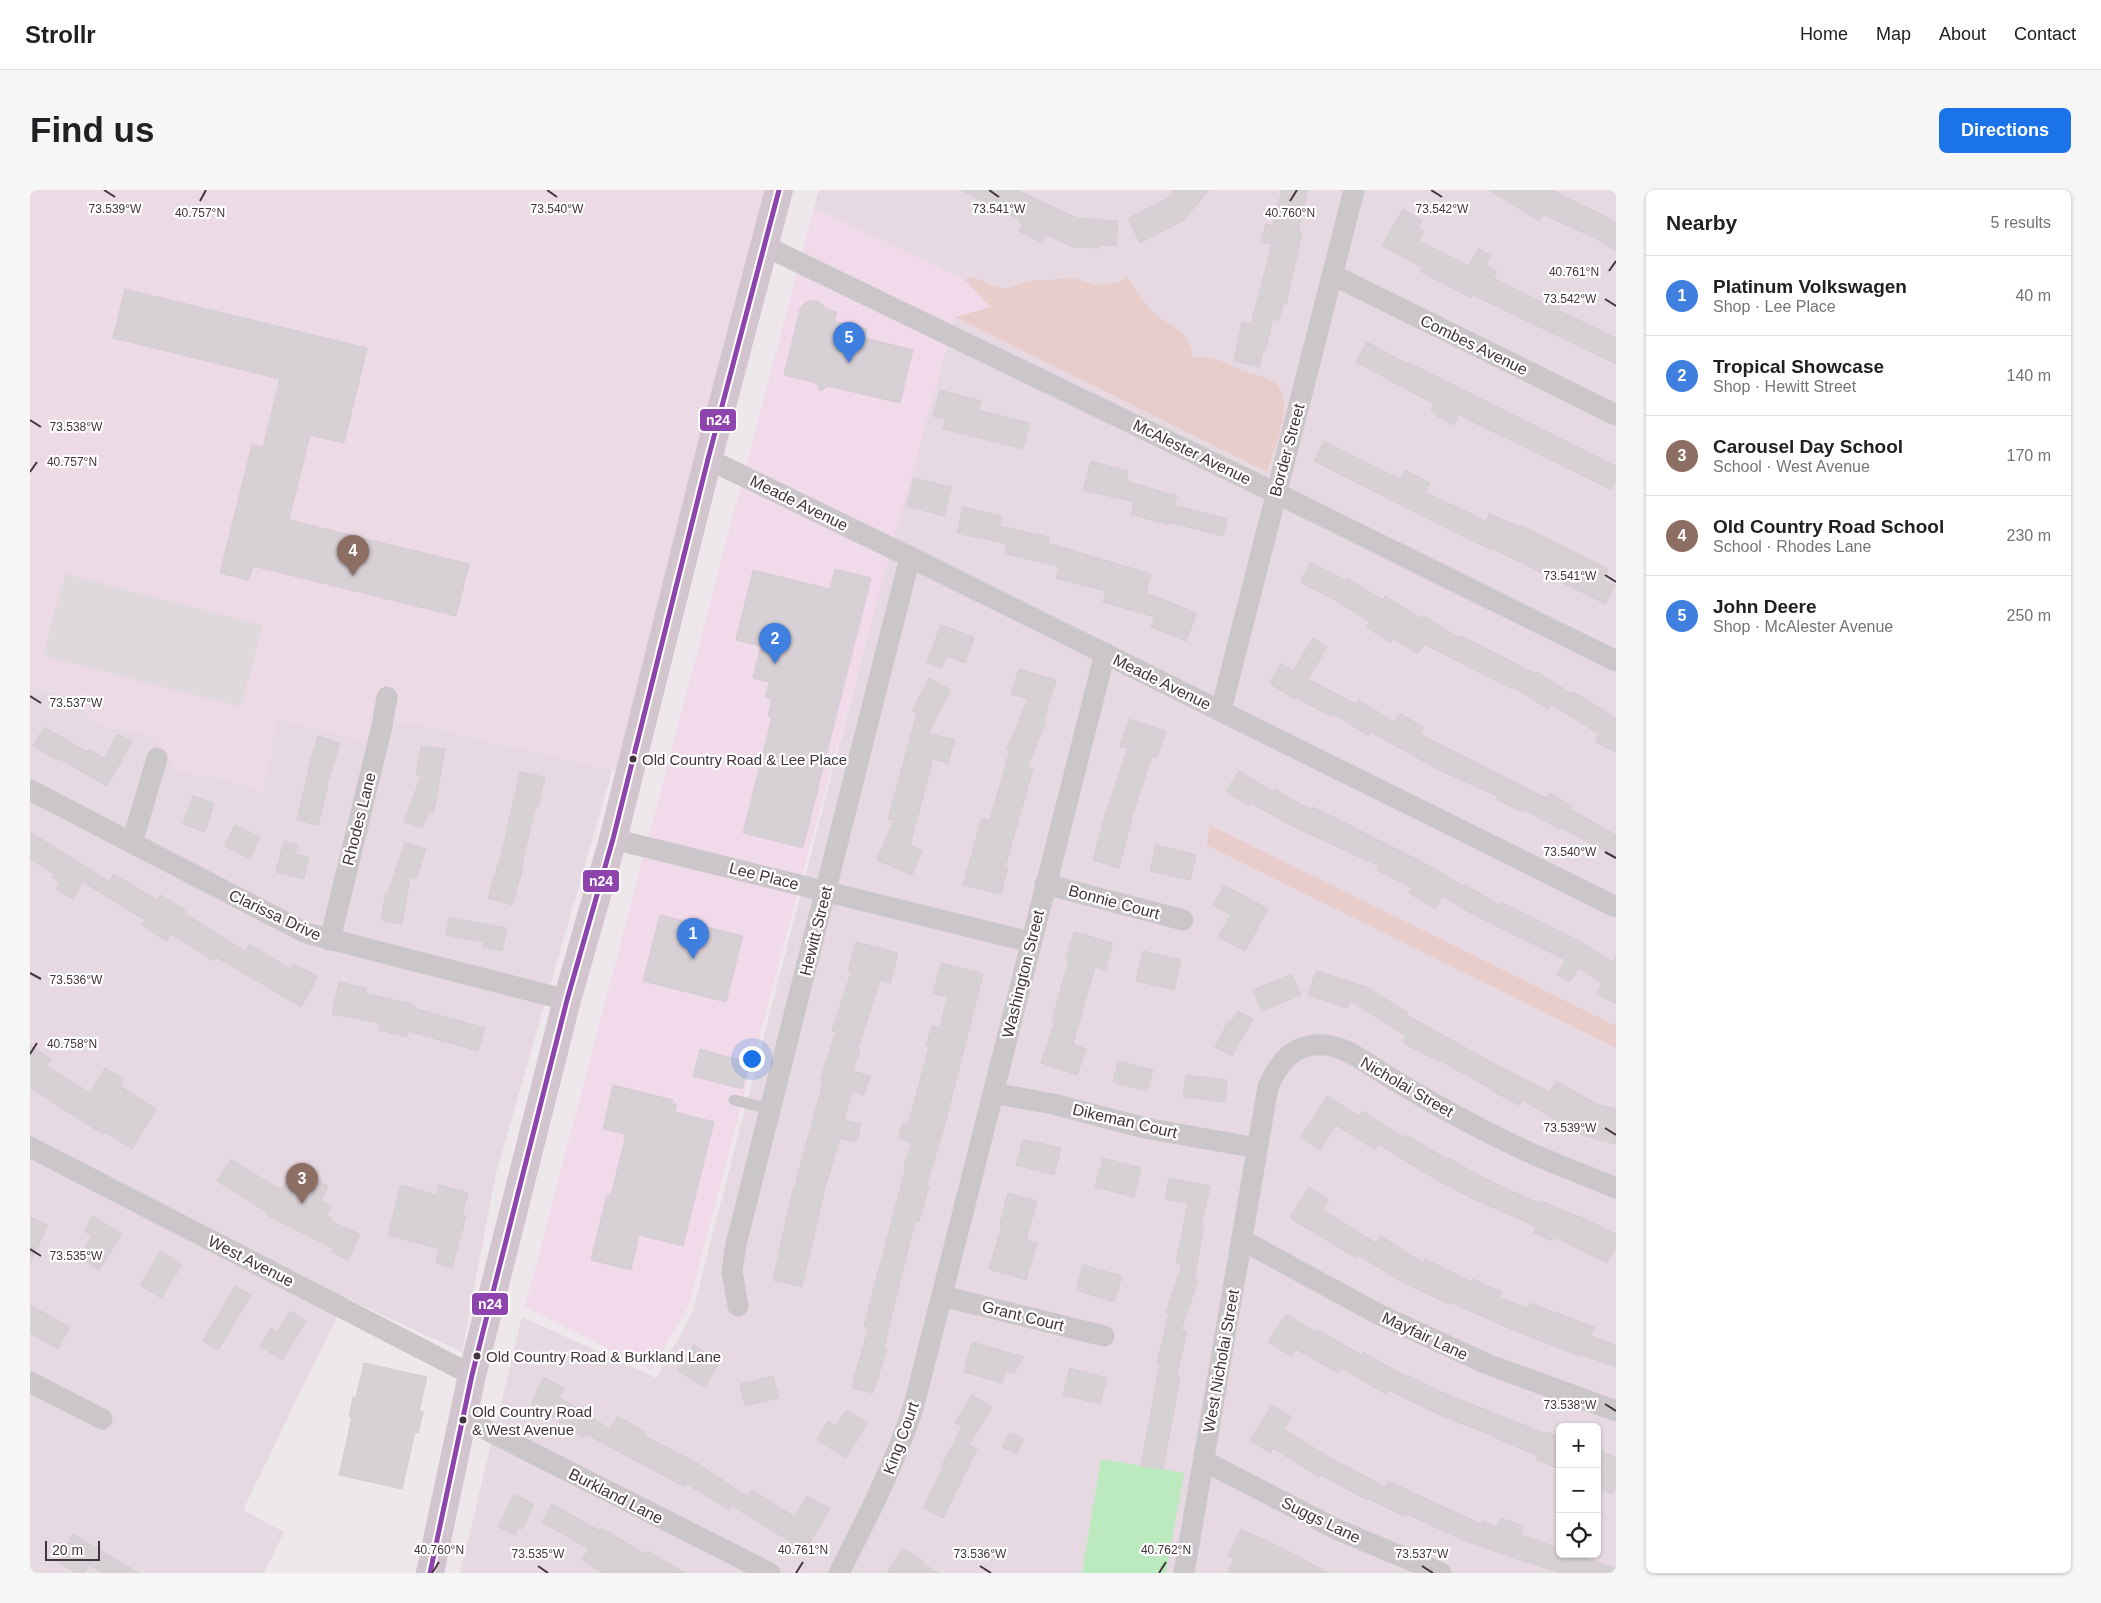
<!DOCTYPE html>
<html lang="en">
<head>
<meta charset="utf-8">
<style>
	:root { --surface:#fff; --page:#f6f6f6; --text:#202124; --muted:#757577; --line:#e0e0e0; --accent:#1a73e8 }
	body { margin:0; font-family:Helvetica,sans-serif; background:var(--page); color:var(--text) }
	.controls { position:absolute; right:15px; bottom:15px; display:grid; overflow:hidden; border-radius:8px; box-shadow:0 1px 4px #0004 }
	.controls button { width:45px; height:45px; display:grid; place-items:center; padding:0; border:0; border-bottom:1px solid var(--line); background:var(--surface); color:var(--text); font:25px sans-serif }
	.scale { position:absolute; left:15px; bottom:12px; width:55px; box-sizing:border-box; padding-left:5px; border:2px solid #43343e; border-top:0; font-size:14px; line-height:18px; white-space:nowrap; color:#43343e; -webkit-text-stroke:4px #fff; paint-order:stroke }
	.you { position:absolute; left:721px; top:868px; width:18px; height:18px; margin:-12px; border:4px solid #fff; border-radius:50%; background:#1a73e8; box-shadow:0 0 0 8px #1a73e833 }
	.badge { display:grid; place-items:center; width:32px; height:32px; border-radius:50%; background:var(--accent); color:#fff; font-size:16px; font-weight:700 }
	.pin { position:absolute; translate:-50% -41px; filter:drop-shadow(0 1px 2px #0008) }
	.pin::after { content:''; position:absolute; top:26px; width:18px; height:15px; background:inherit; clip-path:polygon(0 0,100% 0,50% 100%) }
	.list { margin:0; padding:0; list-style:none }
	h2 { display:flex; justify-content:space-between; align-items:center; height:65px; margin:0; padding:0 20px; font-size:21px }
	h2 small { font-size:16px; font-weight:400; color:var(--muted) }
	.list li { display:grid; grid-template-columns:32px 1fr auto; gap:15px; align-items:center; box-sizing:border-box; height:80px; padding:0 20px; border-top:1px solid var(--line) }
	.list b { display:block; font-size:19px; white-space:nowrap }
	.list p { margin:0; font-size:16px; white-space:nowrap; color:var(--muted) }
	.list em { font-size:16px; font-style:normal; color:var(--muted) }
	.icon { flex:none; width:28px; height:28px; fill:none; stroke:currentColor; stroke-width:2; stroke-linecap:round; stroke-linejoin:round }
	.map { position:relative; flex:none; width:1586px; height:1383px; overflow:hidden; border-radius:8px }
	header { display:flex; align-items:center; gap:30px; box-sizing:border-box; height:70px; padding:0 25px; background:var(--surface); border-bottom:1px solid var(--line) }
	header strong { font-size:24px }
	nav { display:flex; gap:28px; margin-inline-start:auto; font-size:18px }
	.intro { display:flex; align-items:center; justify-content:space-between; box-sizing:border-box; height:120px; padding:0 30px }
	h1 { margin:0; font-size:35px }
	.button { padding:12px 22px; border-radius:8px; background:var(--accent); color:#fff; font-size:18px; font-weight:700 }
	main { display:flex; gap:30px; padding:0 30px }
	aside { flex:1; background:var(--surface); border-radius:8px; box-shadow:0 1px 4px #0004 }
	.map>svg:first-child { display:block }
</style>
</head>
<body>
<header>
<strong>Strollr</strong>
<nav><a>Home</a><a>Map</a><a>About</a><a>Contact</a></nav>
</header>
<div class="intro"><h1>Find us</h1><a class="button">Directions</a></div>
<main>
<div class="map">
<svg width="1586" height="1383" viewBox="0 0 1586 1383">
	<rect width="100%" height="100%" fill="#eee7eb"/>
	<path fill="#e6d9e1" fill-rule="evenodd" d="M0 0H745L582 581 466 983 432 1162 316 1108 213 1320 254 1342 234 1383H0Z
		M789 0H1586V1383H430L492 1127 626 1188 662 1124 846 413 935 90 784 18ZM1530 1237H1567V1364H1530Z"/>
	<path fill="#f1daea" d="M784 18 935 90 949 104 954 111 963 117 925 127 776 671 658 1117 621 1180 495 1117Z"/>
	<path fill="#ecdae4" d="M0 0H745L597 584 373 532 341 553 248 529 232 605 213 594 145 580 121 546 64 534 45 508 0 497Z"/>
	<path fill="#e8cdca" d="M944 87 958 94 975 99 1000 91 1044 88 1065 95 1086 93 1097 87C1105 97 1112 110 1120 119 1138 139 1159 135 1163 168 1181 164 1194 173 1210 180 1223 185 1235 185 1246 194 1266 211 1243 261 1237 282L925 127 962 117C952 109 944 99 935 90Z
		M1180 635 1586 836V858L1177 655Z"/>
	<path fill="#dfd8dc" d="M35 384 233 435 211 517 13 466Z"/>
	<path fill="#baeabe" d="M1071 1269 1154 1283 1136 1383H1052Z"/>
	<path fill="#d7d0d5" stroke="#d6cdd3" d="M931 0H987L1047 28 1088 31 1086 56 1069 55V58L1043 57 1015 44 1011 52 989 41 992 34 989 33 990 30Z
		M1145 0H1179L1154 30 1110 53 1098 28 1137 9Z
		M1252 0H1278L1268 42 1272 43 1256 114H1253L1249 130 1243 129 1235 161H1233L1229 177 1204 171 1212 132 1221 134 1242 54 1231 52 1236 34 1242 36Z
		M1459 0H1521L1573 25 1586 33V61L1565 48 1514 25 1509 31Z
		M1373 19 1392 30 1388 37 1394 41 1389 51 1439 76 1448 58 1460 65 1456 75 1467 81 1463 88 1514 113 1520 102 1534 109 1528 120 1586 148V174L1443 105 1441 108 1390 81 1392 77 1352 56Z
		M95 99 337 158 314 253 280 245 259 330 439 374 426 426 223 376 219 390 190 383 222 255 233 257 250 189 83 148Z
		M780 111H788L797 119 807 122 804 131 837 139 835 148 883 160 870 213 798 196 790 201 786 193 754 185 770 119 776 112Z
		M1337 152 1377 174 1378 172 1586 276V291L1582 300 1429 225 1424 235 1407 226 1408 224 1401 220 1404 214 1326 172Z
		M910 200 951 211 948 220 1000 233 993 259 913 239 916 229 903 226Z
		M1294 251 1370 289 1375 280 1400 293 1395 302 1456 331 1459 323 1489 337 1490 335 1578 379 1573 390 1585 395 1576 414 1461 358 1460 359 1436 348 1284 271Z
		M1061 271 1098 281 1096 291 1147 306 1144 315 1197 329 1193 346 1139 332 1138 335 1101 324 1104 312 1053 300Z
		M884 288 922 297 914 326 877 316Z
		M933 317 972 326 970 336 1019 347 1018 353 1121 384 1116 403 1167 423 1156 451 1121 437 1125 427 1073 412 1076 401 1026 388 1029 376 975 364 977 354 927 343Z
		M1280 372 1316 390 1317 388 1353 410 1355 406 1392 429 1394 426 1429 448 1430 445 1506 484 1507 482 1542 504 1544 502 1586 528V562L1565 552 1569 544 1521 514 1518 519 1483 497 1482 499 1394 454 1388 464 1364 449 1361 453 1336 437 1340 432 1305 410 1270 392Z
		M805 379 841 388 773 658 713 643 742 527 738 526 742 509 735 507 739 492 723 488 731 456 706 450 723 380 800 399Z
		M911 435 944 447 935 473 916 466 912 478 897 473Z
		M1283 448 1297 457 1278 489 1326 514 1329 510 1364 532 1370 523 1394 538 1390 544 1516 608 1519 603 1542 616 1540 619 1586 645V667L1530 637 1529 639 1493 619 1492 622 1466 609 1467 606 1416 583V584L1341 542 1339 546 1304 524 1302 527 1265 507 1264 509 1239 493 1251 473 1263 481Z
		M989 479 1026 490 1013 532 1016 533 997 577 1003 579 975 677 978 678 971 704 933 695 952 628 960 630 980 560 977 559 998 509 981 504Z
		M899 488 921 500 898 543 925 550 918 573 903 569 880 655 892 660 882 685 847 670 864 630 858 629 887 523 882 521Z
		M1099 529 1136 541 1127 567 1122 566 1103 623 1089 678 1063 670 1074 629 1098 558 1090 556Z
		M14 537 57 562 59 559 74 568 88 544 102 552 77 596 28 568 27 570 3 556Z
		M288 546 310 553 297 594 298 595 288 635 267 630 279 579H278Z
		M391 556 415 559 404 622 399 621 392 638 374 632 391 586 386 585Z
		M1209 581 1243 602 1244 599 1281 620 1282 617 1307 629 1400 676 1433 696 1434 694 1469 715 1471 712 1548 750 1583 772 1586 766V814L1567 804 1572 793 1549 778 1540 792 1527 784 1536 770 1442 724 1413 706 1405 719 1379 703 1382 698 1347 680 1349 676 1258 634 1221 613 1219 616 1196 601Z
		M490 582 515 587 508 617 506 616 491 677 493 678 482 715 458 708 472 662Z
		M163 606 184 613 175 642 153 634Z
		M205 635 230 647 220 669 195 656Z
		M0 642 79 691 84 684 127 710 131 705 155 720 154 723 215 761 220 754 260 779 263 774 288 786 271 817 186 767 184 771 141 744 136 751 112 735 115 730 53 692 43 709 26 699 30 692 22 687 24 684 0 669Z
		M254 651 268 655 265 664 279 667 274 689 246 682Z
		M375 652 396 659 386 689 380 687 372 734 351 730 356 702 358 703Z
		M1126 655 1166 665 1160 690 1120 681Z
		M1194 695 1238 719 1215 761 1188 747 1200 725 1183 715Z
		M630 725 713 746 696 812 613 791Z
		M419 728 477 738 472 761 453 757 454 752 416 745Z
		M1044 742 1083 753 1075 780 1065 777 1043 854 1056 859 1047 885 1011 873 1025 831H1022L1039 769H1036Z
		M826 752 868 763 860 793 850 790 828 859 830 860 823 881 840 886 834 905 822 901 814 930 831 934 826 952 810 948 795 998 772 1097 743 1090 763 999 764 1000 793 892 790 891 806 842 802 841 821 782 818 781Z
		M1113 761 1151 770 1144 800 1106 791Z
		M911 773 953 784 913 941 896 996H899L889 1032 885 1031 854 1157 857 1158 843 1203 823 1198V1191L839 1137 834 1136 876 977 874 976 882 953 868 948 872 934 878 936 899 857 896 856 902 836 910 838 917 807 903 803Z
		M1286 781 1337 797 1378 823 1377 825 1465 874 1520 902 1526 891 1567 914 1586 919V954L1552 945 1492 910 1489 915 1462 901 1463 900 1411 871 1410 872 1373 853 1376 846 1320 811 1317 818 1278 805Z
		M1262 784 1271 805 1232 821 1223 800Z
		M309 792 336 798 335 803 385 815 384 818 455 838 448 861 378 841 377 847 349 840 350 833 302 824Z
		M1208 821 1223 829 1202 866 1185 857 1199 830 1202 831Z
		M0 855 21 869 17 876 60 903 75 878 94 889 90 896 126 919 102 959 75 942 74 945 0 898Z
		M670 859 720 873 712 899 663 886Z
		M1088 871 1123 880 1117 901 1083 892Z
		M1156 885 1197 890 1195 912 1153 907Z
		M583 895 643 910 642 913 647 914 645 922 684 932 653 1056 609 1045 601 1080 561 1070 577 1005 581 1006 596 944 573 939Z
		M1297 906 1329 926 1332 921 1375 948 1377 945 1418 970 1419 968 1452 987 1510 1014 1511 1011 1557 1030 1586 1044V1056L1577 1073 1525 1047 1523 1051 1504 1043 1506 1038 1501 1034 1443 1009 1400 986 1348 954 1345 960 1306 935 1290 960 1271 947Z
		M993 949 1031 958 1024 985 986 975Z
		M1073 968 1111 978 1104 1007 1065 997Z
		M201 969 251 1000 263 978 298 996 291 1011 301 1016 296 1025 302 1028 300 1031 330 1044 318 1070 301 1062 303 1058 237 1025 238 1023 187 991Z
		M1139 988 1180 996 1171 1037H1174L1164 1089 1168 1090 1151 1140 1157 1142 1146 1187 1150 1188 1133 1279 1111 1276 1130 1173H1127L1139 1124 1136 1123 1152 1074 1146 1073 1158 1013 1135 1009Z
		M371 995 407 1005 409 995 438 1003 432 1025 436 1026 422 1078 406 1073 410 1059 358 1045Z
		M1279 997 1299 1010 1293 1020 1346 1053 1351 1046 1393 1073 1395 1069 1441 1092 1443 1089 1472 1102 1469 1107 1497 1118 1500 1113 1564 1137 1561 1146 1586 1155V1177L1552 1165V1167L1481 1139 1420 1112 1419 1114 1370 1091 1328 1065 1326 1068 1260 1028Z
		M978 1003 1007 1011 996 1050 1007 1053 996 1090 959 1079 972 1035H970Z
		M63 1026 92 1044 69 1080 49 1067 62 1046 54 1041Z
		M0 1027 18 1035 0 1074Z
		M131 1061 152 1075 131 1108 110 1095Z
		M1053 1075 1092 1086 1084 1112 1046 1100Z
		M205 1096 221 1105 188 1160 173 1151Z
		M0 1115 40 1137 28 1159 0 1143Z
		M260 1121 276 1131 252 1170 230 1156 241 1138 247 1142Z
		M1256 1124 1285 1142 1287 1139 1331 1165 1333 1162 1377 1187 1378 1185 1414 1203 1517 1244 1518 1242 1530 1247V1279L1507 1270 1508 1266 1461 1246 1462 1245 1414 1227 1358 1200 1356 1204 1311 1178 1308 1183 1266 1159 1261 1166 1238 1152Z
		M942 1152 994 1167 984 1183 976 1181 972 1193 934 1182Z
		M664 1155 690 1172 674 1197 648 1181Z
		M334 1173 397 1187 389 1221 393 1222 388 1243 385 1242 372 1299 309 1285 322 1227H319L323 1207H326Z
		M1040 1178 1077 1188 1070 1214 1033 1205Z
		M743 1186 749 1208 715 1216 710 1194Z
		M513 1187 534 1198 529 1207 580 1239 588 1226 615 1242 613 1245 667 1273 718 1307 722 1300 765 1327 777 1306 800 1319 775 1361 702 1316 699 1320 657 1294 655 1297 556 1244 553 1248 529 1232 530 1230 501 1215Z
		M942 1205 962 1217 939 1255 947 1259 913 1328 893 1318 914 1276 912 1275 932 1237 925 1232Z
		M1242 1215 1262 1227 1254 1239 1310 1274 1311 1273 1355 1297 1358 1291 1451 1334 1452 1331 1467 1337 1470 1328 1493 1336 1490 1345 1530 1358V1364H1541L1586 1378V1383H1531L1487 1369 1433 1350 1377 1324 1376 1327 1337 1308V1310L1291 1285 1289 1287 1243 1258 1240 1263 1220 1250Z
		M816 1220 838 1233 816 1268 787 1250 798 1231 806 1236Z
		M980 1243 994 1249 987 1264 972 1257Z
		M1567 1260 1586 1267V1296L1583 1304 1567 1298Z
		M484 1304 504 1314 492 1339 488 1337 485 1345 468 1337Z
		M522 1314 570 1341 572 1338 616 1365 618 1361 655 1383H573L552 1370 559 1359 512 1332Z
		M1211 1339 1252 1358 1299 1383H1197L1204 1369 1198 1366Z
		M43 1344 109 1383H73L59 1375 54 1383H46L27 1372Z
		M873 1358 893 1371 892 1373 909 1383H857Z"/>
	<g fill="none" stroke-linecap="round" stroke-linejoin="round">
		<path stroke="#cbc6ca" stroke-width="11" d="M704 910 740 919"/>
		<path stroke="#cbc6ca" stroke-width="21" d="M735 56 1246 303 1586 471
			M1303 85 1586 225
			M678 269 880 367 1586 717
			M1191 520 1324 0
			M0 600 276 743 537 810
			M583 649 1000 752
			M102 653 127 568
			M1015 694 1153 730
			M300 750 352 536 357 507
			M963 903 1023 914 1115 938 1227 958
			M0 957 442 1185
			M1212 1050 1348 1124 1457 1174 1586 1221
			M912 1106 1074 1146
			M708 1116 702 1082 706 1054 880 367
			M0 1192 72 1229
			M433 1228 740 1383
			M1174 1271 1306 1339 1411 1383
			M809 1383C837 1328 865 1274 884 1215L1075 463
			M1154 1383 1238 897C1247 876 1260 857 1285 855 1310 852 1331 870 1351 882 1397 911 1445 937 1494 960 1524 974 1556 985 1586 998"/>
		<path stroke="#d3c5cd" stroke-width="28" d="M400 1383 442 1185 537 810 583 649 678 269 749 0"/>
		<g stroke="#fff" stroke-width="9">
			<path id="bus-1" d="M400 1383 442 1185 537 810 583 649 678 269 749 0"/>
		</g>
		<use href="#bus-1" stroke="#8e44ad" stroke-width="5"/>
	</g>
	<path fill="none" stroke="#43343e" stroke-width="2" d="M74 0 85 7M517 0 527 7M959 0 969 7M1401 0 1412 7M170 11 176 0M1260 11 1267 0M1579 81 1586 71M1575 109 1586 116M0 230 11 237M0 282 7 272M1575 385 1586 392M0 506 11 513M1575 662 1586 668M0 783 11 789M0 864 7 853M1575 938 1586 945M0 1059 11 1066M1575 1214 1586 1221M508 1376 518 1383M950 1376 961 1383M1392 1376 1403 1383M402 1383 409 1372M766 1383 773 1372M1129 1383 1136 1372"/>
	<g fill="#43343e" stroke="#fff" stroke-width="2">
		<circle cx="603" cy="569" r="4.5"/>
		<circle cx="447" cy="1166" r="4.5"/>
		<circle cx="433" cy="1230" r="4.5"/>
	</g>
	<g text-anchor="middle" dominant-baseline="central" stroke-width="4.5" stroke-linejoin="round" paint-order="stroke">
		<g font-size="15" fill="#43343e" stroke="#fff" text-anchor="start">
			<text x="612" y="569">Old Country Road &amp; Lee Place</text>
			<text x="456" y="1166">Old Country Road &amp; Burkland Lane</text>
			<text x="442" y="1221">Old Country Road<tspan x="442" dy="18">&amp; West Avenue</tspan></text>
		</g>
		<g font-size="16" fill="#43343e" stroke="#fff">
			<text transform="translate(1444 155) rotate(26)">Combes Avenue</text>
			<text transform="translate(1257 260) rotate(-75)">Border Street</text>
			<text transform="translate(1162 262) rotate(26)">McAlester Avenue</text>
			<text transform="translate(769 313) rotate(26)">Meade Avenue</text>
			<text transform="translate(1132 492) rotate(26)">Meade Avenue</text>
			<text transform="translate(329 629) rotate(-76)">Rhodes Lane</text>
			<text transform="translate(734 686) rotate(14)">Lee Place</text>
			<text transform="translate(1084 712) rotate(15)">Bonnie Court</text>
			<text transform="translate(245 725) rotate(25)">Clarissa Drive</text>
			<text transform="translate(786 741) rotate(-76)">Hewitt Street</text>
			<text transform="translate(993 784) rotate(-76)">Washington Street</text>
			<text transform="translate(1377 897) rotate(30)">Nicholai Street</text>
			<text transform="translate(1095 931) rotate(13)">Dikeman Court</text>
			<text transform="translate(221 1071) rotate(27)">West Avenue</text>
			<text transform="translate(993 1126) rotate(14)">Grant Court</text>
			<text transform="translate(1395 1146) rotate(25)">Mayfair Lane</text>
			<text transform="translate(1191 1171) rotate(-80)">West Nicholai Street</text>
			<text transform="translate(871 1248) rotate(-70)">King Court</text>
			<text transform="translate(586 1306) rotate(27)">Burkland Lane</text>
			<text transform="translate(1291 1330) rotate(26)">Suggs Lane</text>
		</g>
	</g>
	<g font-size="12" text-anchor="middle" fill="#43343e" stroke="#fff" stroke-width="4.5" stroke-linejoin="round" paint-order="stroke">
		<text x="85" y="23">73.539°W</text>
		<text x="527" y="23">73.540°W</text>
		<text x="969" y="23">73.541°W</text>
		<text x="1412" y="23">73.542°W</text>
		<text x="170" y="27">40.757°N</text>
		<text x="1260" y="27">40.760°N</text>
		<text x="1544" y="86">40.761°N</text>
		<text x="1540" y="113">73.542°W</text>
		<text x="46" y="241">73.538°W</text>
		<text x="42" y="276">40.757°N</text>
		<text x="1540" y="390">73.541°W</text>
		<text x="46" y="517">73.537°W</text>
		<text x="1540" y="666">73.540°W</text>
		<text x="46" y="794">73.536°W</text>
		<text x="42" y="858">40.758°N</text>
		<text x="1540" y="942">73.539°W</text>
		<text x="46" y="1070">73.535°W</text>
		<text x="1540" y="1219">73.538°W</text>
		<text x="409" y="1364">40.760°N</text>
		<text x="773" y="1364">40.761°N</text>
		<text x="1136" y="1364">40.762°N</text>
		<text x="508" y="1368">73.535°W</text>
		<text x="950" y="1368">73.536°W</text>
		<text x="1392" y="1368">73.537°W</text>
	</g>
	<g stroke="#fff" stroke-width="2">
		<rect x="669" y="218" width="38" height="24" rx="5" fill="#8e44ad"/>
		<rect x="552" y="679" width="38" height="24" rx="5" fill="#8e44ad"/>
		<rect x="441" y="1102" width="38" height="24" rx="5" fill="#8e44ad"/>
	</g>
	<g font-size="14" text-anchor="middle" font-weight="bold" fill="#fff">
		<text x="688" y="235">n24</text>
		<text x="571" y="696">n24</text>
		<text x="460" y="1119">n24</text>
	</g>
</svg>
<div class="controls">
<button>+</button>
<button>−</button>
<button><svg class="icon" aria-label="locate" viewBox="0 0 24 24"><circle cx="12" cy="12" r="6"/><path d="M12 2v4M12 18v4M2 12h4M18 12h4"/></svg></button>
</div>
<div class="scale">20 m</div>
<div class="you"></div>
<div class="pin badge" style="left:663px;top:769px;background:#3f7fe0">1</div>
<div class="pin badge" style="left:745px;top:474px;background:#3f7fe0">2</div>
<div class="pin badge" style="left:272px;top:1014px;background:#8d6e63">3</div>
<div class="pin badge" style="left:323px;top:386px;background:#8d6e63">4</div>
<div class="pin badge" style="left:819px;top:173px;background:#3f7fe0">5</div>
</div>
<aside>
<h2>Nearby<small>5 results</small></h2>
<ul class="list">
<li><span class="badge" style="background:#3f7fe0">1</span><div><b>Platinum Volkswagen</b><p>Shop · Lee Place</p></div><em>40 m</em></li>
<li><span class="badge" style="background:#3f7fe0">2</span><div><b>Tropical Showcase</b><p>Shop · Hewitt Street</p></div><em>140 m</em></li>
<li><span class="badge" style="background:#8d6e63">3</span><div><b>Carousel Day School</b><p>School · West Avenue</p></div><em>170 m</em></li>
<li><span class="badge" style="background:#8d6e63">4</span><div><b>Old Country Road School</b><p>School · Rhodes Lane</p></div><em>230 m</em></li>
<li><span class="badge" style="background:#3f7fe0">5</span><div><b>John Deere</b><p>Shop · McAlester Avenue</p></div><em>250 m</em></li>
</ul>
</aside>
</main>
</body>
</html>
